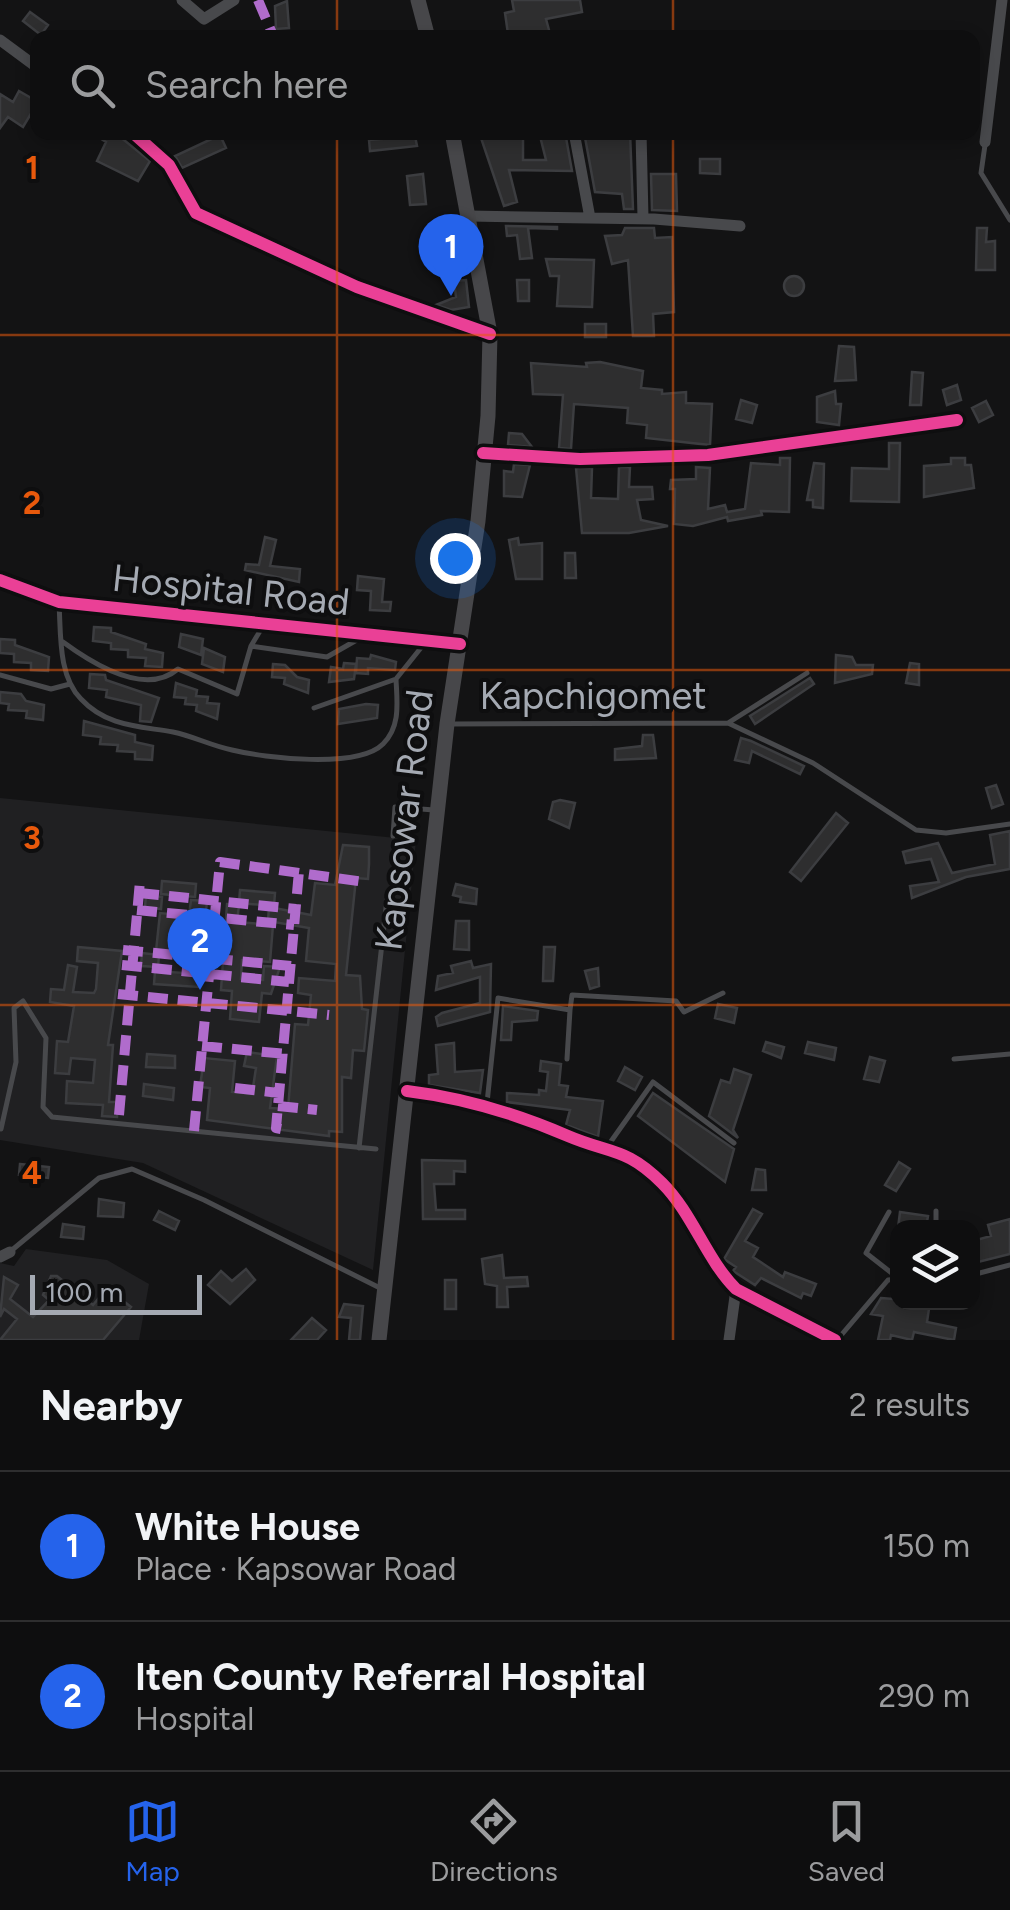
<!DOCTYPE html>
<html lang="en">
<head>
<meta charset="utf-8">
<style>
	:root { --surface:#0e0e0f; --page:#171718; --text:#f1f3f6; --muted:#9b9c9e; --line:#2e2e2f; --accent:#2563eb }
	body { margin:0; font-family:Figtree,sans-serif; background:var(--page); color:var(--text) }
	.controls { position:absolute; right:30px; bottom:30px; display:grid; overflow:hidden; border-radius:20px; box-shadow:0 5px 15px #0003 }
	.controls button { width:90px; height:90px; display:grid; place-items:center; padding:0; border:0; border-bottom:2px solid var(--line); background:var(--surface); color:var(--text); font:50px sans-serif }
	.scale { position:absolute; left:30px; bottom:25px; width:172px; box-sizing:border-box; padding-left:10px; border:5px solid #a5aab3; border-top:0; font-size:28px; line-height:35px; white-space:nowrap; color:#a5aab3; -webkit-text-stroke:8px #0e0e0f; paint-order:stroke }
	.you { position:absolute; left:455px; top:558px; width:35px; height:35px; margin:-25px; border:8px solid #fff; border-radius:50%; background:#1a73e8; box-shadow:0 0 0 15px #1a73e833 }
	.badge { display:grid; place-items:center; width:65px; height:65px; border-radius:50%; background:var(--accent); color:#fff; font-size:32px; font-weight:700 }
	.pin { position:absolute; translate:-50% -82px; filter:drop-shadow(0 2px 5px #0008) }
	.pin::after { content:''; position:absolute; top:52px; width:35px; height:30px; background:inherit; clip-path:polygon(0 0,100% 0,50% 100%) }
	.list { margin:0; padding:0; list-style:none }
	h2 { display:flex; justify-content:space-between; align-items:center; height:130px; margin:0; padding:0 40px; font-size:42px }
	h2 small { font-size:32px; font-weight:400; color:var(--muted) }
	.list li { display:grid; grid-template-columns:65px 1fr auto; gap:30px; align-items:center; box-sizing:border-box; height:150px; padding:0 40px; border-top:2px solid var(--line) }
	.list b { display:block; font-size:38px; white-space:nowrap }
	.list p { margin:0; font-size:32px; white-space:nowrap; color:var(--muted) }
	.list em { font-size:32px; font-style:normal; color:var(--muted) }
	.icon { flex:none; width:55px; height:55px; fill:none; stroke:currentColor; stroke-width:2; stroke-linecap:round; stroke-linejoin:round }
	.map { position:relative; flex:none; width:1010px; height:1340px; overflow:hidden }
	.search { position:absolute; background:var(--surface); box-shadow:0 5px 15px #0003; left:30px; right:30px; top:30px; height:110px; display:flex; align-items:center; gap:25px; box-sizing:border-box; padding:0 35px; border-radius:20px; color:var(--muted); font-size:38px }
	.sheet { height:430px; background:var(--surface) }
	nav { display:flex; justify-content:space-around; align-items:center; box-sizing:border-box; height:140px; border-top:2px solid var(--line); background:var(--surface); font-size:28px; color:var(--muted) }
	nav a { display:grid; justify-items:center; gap:5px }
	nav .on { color:var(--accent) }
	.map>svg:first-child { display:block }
</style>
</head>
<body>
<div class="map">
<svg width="1010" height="1340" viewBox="0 0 1010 1340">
	<rect width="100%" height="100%" fill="#131314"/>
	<path fill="#202022" d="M0 798 416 840 373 1270 143 1163 0 1140Z
		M26 1249 107 1260 149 1284 139 1340H0V1263L14 1266Z"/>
	<path fill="#2e2e2f" stroke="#3c3d40" stroke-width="2.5" d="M512 0H580L582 12 546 19 549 30 518 38 517 32 508 34 505 13 514 11Z
		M287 1 289 28 276 29 275 6Z
		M30 12 48 25 41 35 23 21Z
		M19 91 38 102 23 127 8 117 0 128V94L13 102Z
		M90 132H114L150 161 138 181 97 161 106 142Z
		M488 132H523V160H546L539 132H565L572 171 509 170 517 202 504 206 480 135Z
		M584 132H630L633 209H624L622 194 595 192Z
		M220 135 226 148 182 168 175 156Z
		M415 136 417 146 370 151 369 140Z
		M700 159H720V174L700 173Z
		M423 174 426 204 410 205 407 176Z
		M651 174H676L677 211 652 210Z
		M506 226 557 227V229L528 228 532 258 520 259 517 235 507 236Z
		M654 228 655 238 672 237 674 312 653 314 654 336H633L628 260 612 264 605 236 622 235 625 228Z
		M977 228H987L986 242 995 241V270H976Z
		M546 259 594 260 592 307 557 306 559 276H550Z
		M784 286a10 10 0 1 1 20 0a10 10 0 1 1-20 0Z
		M466 280 469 307 451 310 436 305 456 297 454 281Z
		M517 280H529V301H518Z
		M585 324H606V337H585Z
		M839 346 854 347 856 380 835 381Z
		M600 362 643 371 641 388 662 390V394L686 392V403L712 404 710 445 646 438 647 425 627 423 628 408 574 404 571 449 559 448 563 395 533 394 531 363 587 367 586 363Z
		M912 372 923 373 921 405H910Z
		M957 385 961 400 947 405 943 390Z
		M835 391 836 404H841L839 425 817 422V397Z
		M741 400 757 405 752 423 736 419Z
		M986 401 993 415 979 422 972 408Z
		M509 433 522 434 532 447 508 445Z
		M889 443H900L899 502 851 501 852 468 889 469Z
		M780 458H790L789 512 761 511 762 515 728 521 727 517 693 526 674 524 675 489H670L671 480 696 479V467L710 468 708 509 725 505 727 512 745 509 751 463 780 465Z
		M951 458H965V465H971L974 488 924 497V466L951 464Z
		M814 463 824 464 823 508 813 507V500H807Z
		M514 464 530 465 522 497 504 496V471L513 472Z
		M619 467H630L629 487H652L653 499 637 500 641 520 668 526 629 533H582L576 468H592L591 498 618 499Z
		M265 537 276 540 270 566 300 569 299 582 245 570 246 564 259 565Z
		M518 538 519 545 542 543V579H516L509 540Z
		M565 553H575L576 578H565Z
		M358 576 384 579 382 602H391L390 611 370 610 371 591 357 590Z
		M94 627 111 628V632L146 644 145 649 163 653 162 667 145 666 146 658 128 657V650L111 649V643L93 641Z
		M181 634 203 639 201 655 179 647Z
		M0 639 15 640V645L49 657 48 671 31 670V663L14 662V654L0 653Z
		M204 648 225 657 223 672 202 664Z
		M371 655 396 662 395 670 368 668V674L356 673 357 658 370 659Z
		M836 655 852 657 856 665H873L872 674 835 683Z
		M344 663 356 664 354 679 329 682 331 667 343 669Z
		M910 663 919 664V685L906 683Z
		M273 664 285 665 297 677 309 680 308 693 284 684 285 678 272 677Z
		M90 674 105 675 106 680 159 698 151 722 140 721 141 705 106 697 107 690 89 688Z
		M810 678 814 684 755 724 750 716Z
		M176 683 197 690 196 696 208 697 207 703 219 704 217 719 196 711 197 705 185 704 186 698 174 697Z
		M0 692 21 694 26 701 44 705 43 720 26 718 27 711 8 710 9 704 0 703Z
		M366 704 378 705 377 718 338 724 339 709Z
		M84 721 135 735V742L153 746 152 760 135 759V752L117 751 118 745 100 744 101 737 83 735Z
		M643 735H653L656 758 615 760V749L642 746Z
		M741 738 751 741 804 766 800 774 752 751 749 763 735 760Z
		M996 785 1003 804 992 808 986 788Z
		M560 800 575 803 569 828 549 819 553 802Z
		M836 813 848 823 801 881 790 872Z
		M1010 831V869L966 877 912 898 910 886 939 882 931 859 906 863 903 852 938 843 952 873 995 864 990 835Z
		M343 845 369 847V864L368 879 356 878 346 975 360 976 362 1009 368 1010 367 1021 364 1051 353 1050 351 1078 342 1077V1132L329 1131V1136L207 1120 210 1088 200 1087 204 1058 235 1061 232 1092 252 1094 256 1068 244 1066 247 1052 277 1056 270 1108 288 1109 295 1024 308 1025 311 995 298 993 299 978 335 981 336 964 306 961 309 928 268 921 269 907 311 915 315 883 335 885Z
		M162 881 196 884 195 897 161 894Z
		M456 884 477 889 476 904 460 902 461 897 453 895Z
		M240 890 275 893 274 906 239 903Z
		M146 895 162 897 161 909 145 907Z
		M191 900 207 901 204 933 192 932 190 954 156 951 160 913 189 916Z
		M227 904 239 905 237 922 273 925 270 962 242 960 241 979 263 980 264 966 280 967 271 994 262 993 259 1022 230 1019 232 991 221 990Z
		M456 921H469V950L454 949Z
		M78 947 122 951 108 1045H113L109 1102H118L117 1117 102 1116 103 1105 66 1103 67 1081 93 1083 95 1060 71 1058 69 1074 55 1073 57 1041 68 1042 74 1006 50 1002 51 989 64 990 68 965 77 967 73 992 94 993 96 989 98 963 77 961Z
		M544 947H555L553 981H543Z
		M142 953 159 955 158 967 141 966Z
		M186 957 201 958 199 987 154 984 155 971 184 973Z
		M471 961 473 968 491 964 490 1012 438 1026 436 1017 442 1013 480 1003V977L436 990 438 976 453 973 451 966Z
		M598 968 599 986 590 989 585 971Z
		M718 1004 737 1008 734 1023 715 1018Z
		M503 1006 538 1011 537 1020 512 1022 511 1040H501Z
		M766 1042 784 1047 781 1058 763 1051Z
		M808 1042 836 1048 834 1060 805 1053Z
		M454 1043 455 1072 483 1070 480 1093 429 1085V1075L438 1074 436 1045Z
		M147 1054 175 1056V1068L146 1067Z
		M870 1057 885 1061 879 1082 864 1079Z
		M541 1061 561 1064 559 1085 568 1086 566 1097 603 1101 598 1137 566 1125 570 1110 507 1102V1093L539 1095V1090L546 1091 548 1072 540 1071Z
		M625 1067 642 1077 635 1090 618 1081Z
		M734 1069 751 1075 733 1130 738 1138 709 1116 721 1080 730 1083Z
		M144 1084 174 1088 173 1100 143 1096Z
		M653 1093 734 1149 725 1182 638 1116Z
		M422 1160 465 1161V1172L454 1171V1184H434L436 1210H465V1219H423Z
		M899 1162 910 1169 896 1191 885 1185Z
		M20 1164 49 1167 48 1178 19 1175Z
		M756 1169 765 1170 766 1190H752Z
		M99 1199 124 1203 123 1217 98 1216Z
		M753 1209 762 1214 745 1241 758 1248 753 1257 783 1277 785 1272 816 1284 811 1296 803 1293 801 1298 761 1278 755 1285 733 1271 736 1267 724 1259Z
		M159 1211 179 1221 175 1230 154 1220Z
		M900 1212 928 1216 926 1228H898Z
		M1010 1219V1254L978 1262 973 1241 991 1236 988 1225Z
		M63 1224 84 1227 83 1239 61 1237Z
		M502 1255 504 1278 527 1277 528 1286 507 1287 508 1307H497V1286L485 1284 482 1259Z
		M246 1269 255 1280 230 1304 208 1285 221 1271 232 1281Z
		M51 1276H57L93 1305 107 1288 131 1307 103 1340H0L17 1319 4 1309 0 1317 4 1277 18 1285 10 1299 33 1317 49 1300 43 1295Z
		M445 1280H456V1309H445Z
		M881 1298 930 1302 927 1322 956 1328 954 1340 914 1332 912 1340 891 1335 890 1340H878L883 1316 871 1314Z
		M344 1304 363 1306 360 1340H349L351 1318 339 1317Z
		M312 1318 326 1330 317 1340H291Z"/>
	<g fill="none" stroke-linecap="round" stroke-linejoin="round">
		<path stroke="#48494c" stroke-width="5" d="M985 145 981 173 1010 220
			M59 604C61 634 58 676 81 699 107 727 140 726 173 732 193 736 212 746 232 750 265 758 358 769 383 744 401 726 397 702 396 679
			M63 642C93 664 145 697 178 669L237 694 251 646 263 626
			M251 646 327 657 362 637
			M0 675 51 689 70 684
			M314 708 396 679 424 644
			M728 723 807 673
			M450 724 728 723 813 763 916 830 946 833 1010 824
			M393 836 395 807 434 810
			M567 1059 570 1010
			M954 1059 1010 1054
			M487 1103 498 998 570 1010 572 995 676 1001 684 1012 723 993
			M1 1129 16 1062 14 1008 23 1001 46 1038 43 1107 52 1117 376 1149
			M607 1147 653 1082 734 1143
			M359 1148 387 899
			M936 1211V1228
			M889 1212 866 1253 898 1278
			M12 1250 99 1178 132 1169 204 1200 382 1289
			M972 1275 1010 1265
			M837 1340 888 1280 898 1279"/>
		<path stroke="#48494c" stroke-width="11" d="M182 0 204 19 234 0
			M0 40 38 68
			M132 132 169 165 196 213 357 287 490 334
			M574 132 590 218
			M641 132 643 218
			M985 142 1002 0
			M469 216 654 219 740 226
			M483 453 580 459 708 455 957 420
			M0 580 59 602 460 644
			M407 1091C465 1098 515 1113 568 1136 610 1154 626 1147 662 1183 693 1214 706 1259 736 1289L835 1340
			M0 1257 10 1252
			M729 1340 736 1289"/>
		<path stroke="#47474a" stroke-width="15" d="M418 0 428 38
			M379 1340 447 724 478 521 488 416 490 334 452 132"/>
		<path stroke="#b06ccc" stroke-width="10" stroke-dasharray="20 10" stroke-linecap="butt" d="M258 0 274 38
			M139 893 296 909
			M137 910 294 925
			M123 950 291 966
			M122 965 289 982
			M118 994 329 1015
			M202 1046 286 1054
			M235 1088 279 1093
			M278 1106 317 1110
			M119 1115 140 881
			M281 1129 276 1128 299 871
			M194 1131 220 862 365 882"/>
		<g stroke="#0e0e0f" stroke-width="19">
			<path id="cycleway" d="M132 132 169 165 196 213 357 287 490 334
				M483 453 580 459 708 455 957 420
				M0 580 59 602 460 644
				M407 1091C465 1098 515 1113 568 1136 610 1154 626 1147 662 1183 693 1214 706 1259 736 1289L835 1340"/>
		</g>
		<use href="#cycleway" stroke="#ea4096" stroke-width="12"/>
	</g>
	<path fill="none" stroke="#e8590c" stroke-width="2.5" stroke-opacity="0.55" d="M337 0V38M673 0V38M337 132V1340M673 132V1340M0 335H1010M0 670H1010M0 1005H1010"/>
	<g text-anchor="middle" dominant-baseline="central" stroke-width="8" stroke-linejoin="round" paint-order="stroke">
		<g font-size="38" fill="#a5aab3" stroke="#0e0e0f">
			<text transform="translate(231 590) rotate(6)">Hospital Road</text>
			<text x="593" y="696">Kapchigomet</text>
			<text transform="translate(404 820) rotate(-83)">Kapsowar Road</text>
		</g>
	</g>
	<g font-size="32" text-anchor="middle" font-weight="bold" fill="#e8590c" stroke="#0e0e0f" stroke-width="8" stroke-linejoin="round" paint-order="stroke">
		<text x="32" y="179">1</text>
		<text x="32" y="514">2</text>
		<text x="32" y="849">3</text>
		<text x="32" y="1184">4</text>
	</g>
</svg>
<div class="controls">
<button><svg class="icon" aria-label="layers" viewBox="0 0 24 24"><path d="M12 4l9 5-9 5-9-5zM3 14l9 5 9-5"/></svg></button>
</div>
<div class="scale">100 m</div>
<div class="you"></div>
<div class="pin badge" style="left:451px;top:296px">1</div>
<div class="pin badge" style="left:200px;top:990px">2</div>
<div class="search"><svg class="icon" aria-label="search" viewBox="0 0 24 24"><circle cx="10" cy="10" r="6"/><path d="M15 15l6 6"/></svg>Search here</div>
</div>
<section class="sheet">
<h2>Nearby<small>2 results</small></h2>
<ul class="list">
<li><span class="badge">1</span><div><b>White House</b><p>Place · Kapsowar Road</p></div><em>150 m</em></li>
<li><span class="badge">2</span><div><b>Iten County Referral Hospital</b><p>Hospital</p></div><em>290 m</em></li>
</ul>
</section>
<nav>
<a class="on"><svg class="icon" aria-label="map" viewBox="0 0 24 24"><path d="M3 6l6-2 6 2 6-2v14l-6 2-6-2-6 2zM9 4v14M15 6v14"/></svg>Map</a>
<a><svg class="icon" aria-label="directions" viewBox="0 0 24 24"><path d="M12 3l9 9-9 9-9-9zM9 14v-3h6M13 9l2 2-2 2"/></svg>Directions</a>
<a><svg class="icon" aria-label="saved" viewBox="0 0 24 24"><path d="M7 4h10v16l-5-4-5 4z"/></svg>Saved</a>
</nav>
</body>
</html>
